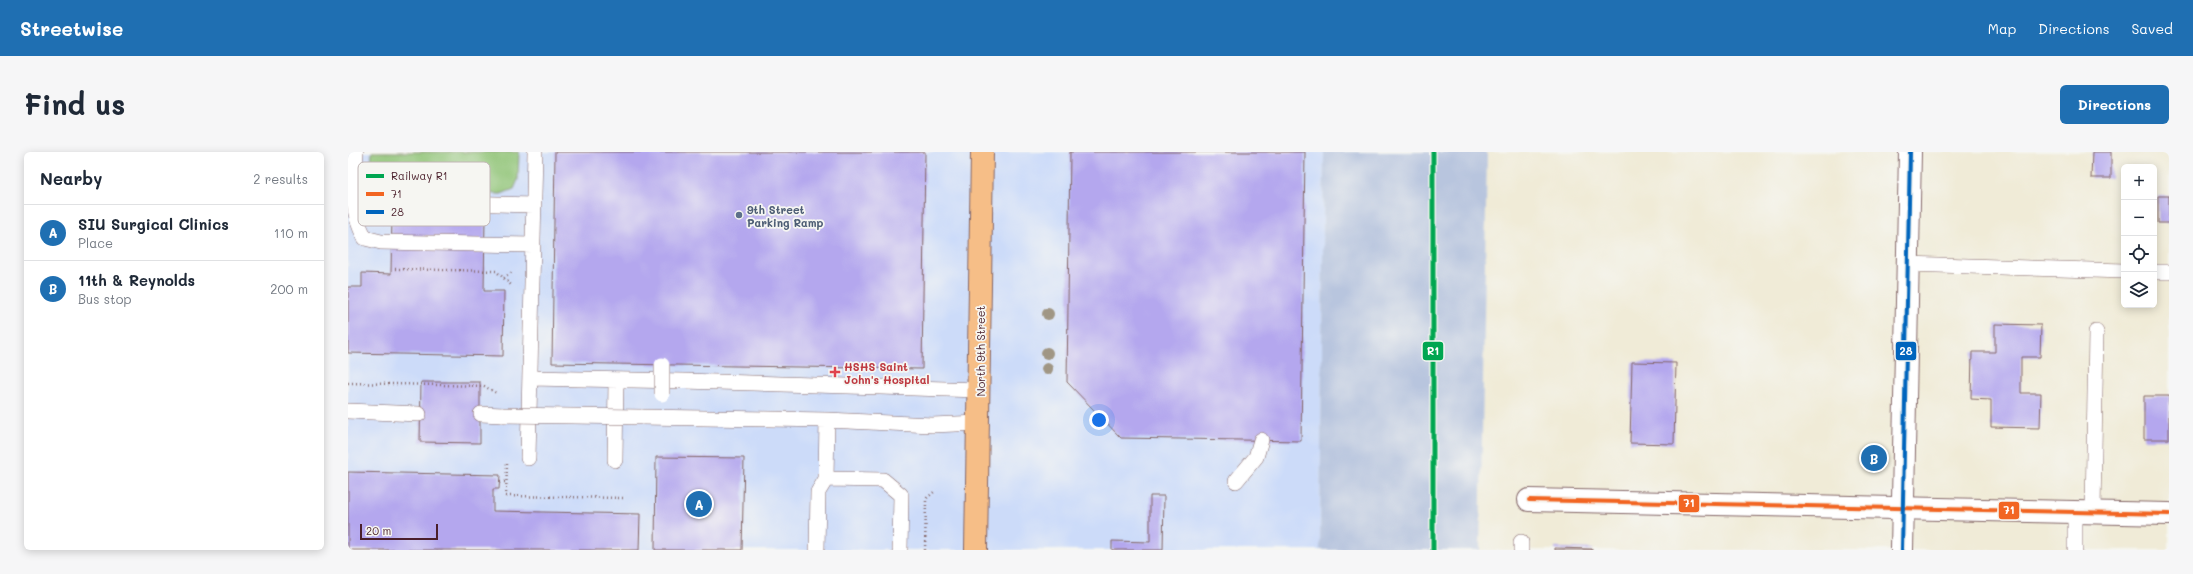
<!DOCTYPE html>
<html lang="en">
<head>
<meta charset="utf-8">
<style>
	:root { --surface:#fff; --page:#f6f6f7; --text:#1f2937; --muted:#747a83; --line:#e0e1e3; --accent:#1f6fb2 }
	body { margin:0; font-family:Mali,sans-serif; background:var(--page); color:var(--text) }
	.controls { position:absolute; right:12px; top:12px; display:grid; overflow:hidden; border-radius:6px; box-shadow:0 2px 10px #0003 }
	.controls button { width:36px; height:36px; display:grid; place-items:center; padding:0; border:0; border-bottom:1px solid var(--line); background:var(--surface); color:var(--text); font:20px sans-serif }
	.scale { position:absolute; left:12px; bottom:10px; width:78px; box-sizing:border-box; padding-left:4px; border:2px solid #4a1f2b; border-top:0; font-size:11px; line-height:14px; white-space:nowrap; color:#4a1f2b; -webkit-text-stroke:3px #f6f6f2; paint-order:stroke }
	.you { position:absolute; left:751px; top:268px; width:14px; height:14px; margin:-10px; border:3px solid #fff; border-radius:50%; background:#1a73e8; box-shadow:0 0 0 6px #1a73e833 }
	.badge { display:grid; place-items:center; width:26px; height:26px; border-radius:50%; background:var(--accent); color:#fff; font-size:13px; font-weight:700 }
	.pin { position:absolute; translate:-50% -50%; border:2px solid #fff; box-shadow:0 1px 4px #0006 }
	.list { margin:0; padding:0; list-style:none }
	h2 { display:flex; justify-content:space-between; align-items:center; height:52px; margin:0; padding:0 16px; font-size:17px }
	h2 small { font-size:13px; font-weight:400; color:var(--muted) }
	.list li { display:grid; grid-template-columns:26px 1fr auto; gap:12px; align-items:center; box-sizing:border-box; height:56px; padding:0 16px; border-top:1px solid var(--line) }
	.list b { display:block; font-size:15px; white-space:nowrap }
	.list p { margin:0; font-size:13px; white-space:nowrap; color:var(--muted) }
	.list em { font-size:13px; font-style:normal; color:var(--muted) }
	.icon { flex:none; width:22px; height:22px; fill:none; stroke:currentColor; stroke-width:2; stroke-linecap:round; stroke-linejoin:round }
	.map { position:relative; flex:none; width:1821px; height:398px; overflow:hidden; border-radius:6px }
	header { display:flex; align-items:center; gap:24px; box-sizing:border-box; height:56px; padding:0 20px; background:var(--accent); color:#fff }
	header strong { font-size:19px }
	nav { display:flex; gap:22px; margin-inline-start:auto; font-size:14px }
	.intro { display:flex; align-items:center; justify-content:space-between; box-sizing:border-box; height:96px; padding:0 24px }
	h1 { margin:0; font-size:28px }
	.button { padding:10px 18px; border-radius:6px; background:var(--accent); color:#fff; font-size:14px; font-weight:700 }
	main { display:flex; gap:24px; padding:0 24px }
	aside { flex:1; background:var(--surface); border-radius:6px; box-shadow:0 2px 10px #0003 }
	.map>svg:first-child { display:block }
</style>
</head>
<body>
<header>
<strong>Streetwise</strong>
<nav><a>Map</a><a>Directions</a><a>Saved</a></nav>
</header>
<div class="intro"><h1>Find us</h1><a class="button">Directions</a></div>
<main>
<aside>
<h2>Nearby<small>2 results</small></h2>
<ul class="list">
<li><span class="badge">A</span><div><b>SIU Surgical Clinics</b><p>Place</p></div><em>110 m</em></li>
<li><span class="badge">B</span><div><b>11th &amp; Reynolds</b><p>Bus stop</p></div><em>200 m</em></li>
</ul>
</aside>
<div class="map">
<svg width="1821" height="398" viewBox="0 0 1821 398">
	<rect width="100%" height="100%" fill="#f6f6f2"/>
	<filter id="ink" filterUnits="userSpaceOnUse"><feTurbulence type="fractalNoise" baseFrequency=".025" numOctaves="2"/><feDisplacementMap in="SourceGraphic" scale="8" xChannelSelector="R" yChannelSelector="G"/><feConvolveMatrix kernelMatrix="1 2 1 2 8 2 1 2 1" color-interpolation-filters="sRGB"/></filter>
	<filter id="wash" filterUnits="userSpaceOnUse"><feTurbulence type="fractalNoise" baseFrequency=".012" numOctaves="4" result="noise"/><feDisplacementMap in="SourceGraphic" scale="16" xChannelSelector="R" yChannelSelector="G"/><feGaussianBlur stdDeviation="0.9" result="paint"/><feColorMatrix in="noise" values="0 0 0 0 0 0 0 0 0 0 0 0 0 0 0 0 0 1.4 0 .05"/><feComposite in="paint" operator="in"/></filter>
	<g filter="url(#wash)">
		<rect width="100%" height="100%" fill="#f0ebd7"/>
		<path fill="#ccdbf9" d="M0 0H24L23 24 33 38 38 39 153 42 166 37 170 28 171 0H976L972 398H0Z"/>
		<path fill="#b8c5de" d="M976 0H1139L1132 398H972Z"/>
		<path fill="#8ec375" stroke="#6c7150" d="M24 0H171L170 28 166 37 153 42 38 39C19 34 23 16 24 0Z"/>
		<g id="blocks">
			<path fill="#b4a7ee" d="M207 0H577L574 217 204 211Z
				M722 0H957L953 289 773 286 719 230Z
				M1744 0H1763V26H1743Z
				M1810 44H1821V71H1810Z
				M44 61 137 63 136 139H156L155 204 0 201V135H14V121L43 122Z
				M1647 172 1693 173 1692 205H1673V241H1693L1692 276 1643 275V248L1623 247 1624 200H1647Z
				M1284 210 1328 211 1326 292 1282 291Z
				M73 230H132V291L72 290Z
				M1796 244H1821V287H1796Z
				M308 305 396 306 394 398H307Z
				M0 320 152 323 151 337H145V359L292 362 291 398H0Z
				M802 344H816L815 398H764V389L802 390Z
				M1207 396 1244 397V398H1207Z"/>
		</g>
	</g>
	<g filter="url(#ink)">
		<use href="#blocks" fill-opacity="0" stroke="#846667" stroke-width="1"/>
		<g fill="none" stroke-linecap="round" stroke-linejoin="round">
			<g stroke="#846667" stroke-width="16">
				<path id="service" d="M8 0C6 33 1 56 17 86L33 90 185 93
					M6 48 186 53
					M1558 112 1776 119
					M1806 120H1821
					M182 226 335 229 631 238
					M0 259 71 262
					M133 262 155 263
					M293 265 479 268 584 273 631 271
					M180 306 187 0
					M267 308 268 228
					M478 327 535 328 553 343 552 398
					M888 329 908 305 913 288
					M1745 359 1748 180
					M469 398 470 340 478 327 479 268
					M1173 398V390
					M1727 398V359"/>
			</g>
			<g stroke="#846667" stroke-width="24">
				<path id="minor" d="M1181 348 1821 362"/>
			</g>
			<g stroke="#846667" stroke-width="24">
				<path id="tertiary" d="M1554 398 1562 0"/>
			</g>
			<g stroke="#846667" stroke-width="24">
				<path id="primary" d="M628 398 634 0"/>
			</g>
			<path stroke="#846667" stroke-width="2.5" stroke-dasharray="1 3" stroke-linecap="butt" d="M47 117 148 119 163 133
				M156 126 164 120
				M0 231 136 234 148 241
				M159 312 158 344 277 346
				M152 330H158
				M577 398 578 349 579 346 586 340"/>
			<use href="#service" stroke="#fff" stroke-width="15"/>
			<use href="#minor" stroke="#fff" stroke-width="22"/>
			<use href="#tertiary" stroke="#fff" stroke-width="22"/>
			<use href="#primary" stroke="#f6be87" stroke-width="22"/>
			<g stroke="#846667" stroke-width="16" stroke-linecap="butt">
				<path id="service-bridge" d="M314 242V213
					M155 263 293 265"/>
			</g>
			<use href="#service-bridge" stroke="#fff" stroke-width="15"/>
			<g stroke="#f6f6f2" stroke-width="7">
				<path id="bus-1" d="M1181 348 1821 362"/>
			</g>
			<g stroke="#f6f6f2" stroke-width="7">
				<path id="bus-2" d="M1554 398 1562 0"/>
			</g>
			<use href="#bus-1" stroke="#f26522" stroke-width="4"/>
			<use href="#bus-2" stroke="#0065bd" stroke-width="4"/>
			<g stroke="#f6f6f2" stroke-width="8">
				<path id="rail-1" d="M1085 398V0"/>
			</g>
			<use href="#rail-1" stroke="#00a651" stroke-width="5"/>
		</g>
		<g fill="#a09684">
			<circle cx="700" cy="162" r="6"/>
			<circle cx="699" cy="201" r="6"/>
			<circle cx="699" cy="217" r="6"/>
		</g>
	</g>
	<circle fill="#5c6f8a" stroke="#f6f6f2" stroke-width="1.5" cx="391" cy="63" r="4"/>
	<path fill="#e0444e" stroke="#f6f6f2" stroke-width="1.5" d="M485 214h4v4h4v4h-4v4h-4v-4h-4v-4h4z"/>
	<g text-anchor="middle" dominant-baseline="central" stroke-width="3.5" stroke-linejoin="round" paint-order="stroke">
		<g font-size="11" font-weight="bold" fill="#4e5e75" stroke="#f6f6f2" text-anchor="start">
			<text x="399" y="57">9th Street<tspan x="399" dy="13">Parking Ramp</tspan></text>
		</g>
		<g font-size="11" fill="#4a1f2b" stroke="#f6f6f2">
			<text transform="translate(632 199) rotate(-90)">North 9th Street</text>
		</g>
		<g font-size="11" font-weight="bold" fill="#be3a42" stroke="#f6f6f2" text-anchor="start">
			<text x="496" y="214">HSHS Saint<tspan x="496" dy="13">John's Hospital</tspan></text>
		</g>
	</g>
	<rect x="10" y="10" width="132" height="64" rx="6" fill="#f6f6f2" stroke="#c2b6b6" stroke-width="1"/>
	<rect x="18" y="22" width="18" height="4" fill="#00a651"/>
	<rect x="18" y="40" width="18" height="4" fill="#f26522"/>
	<rect x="18" y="58" width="18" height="4" fill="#0065bd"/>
	<g font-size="11" fill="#4a1f2b">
		<text x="43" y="28">Railway R1</text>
		<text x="43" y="46">71</text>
		<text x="43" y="64">28</text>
	</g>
	<g stroke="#f6f6f2" stroke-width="1.5">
		<rect x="1074" y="189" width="22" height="20" rx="4" fill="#00a651"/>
		<rect x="1547" y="189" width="22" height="20" rx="4" fill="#0065bd"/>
		<rect x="1330" y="342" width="22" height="19" rx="4" fill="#f26522"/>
		<rect x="1650" y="349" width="22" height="19" rx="4" fill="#f26522"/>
	</g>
	<g font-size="11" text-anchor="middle" font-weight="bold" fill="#fff">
		<text x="1085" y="203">R1</text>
		<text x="1558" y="203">28</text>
		<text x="1341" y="355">71</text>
		<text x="1661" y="362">71</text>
	</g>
</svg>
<div class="controls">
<button>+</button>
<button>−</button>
<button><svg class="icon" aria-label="locate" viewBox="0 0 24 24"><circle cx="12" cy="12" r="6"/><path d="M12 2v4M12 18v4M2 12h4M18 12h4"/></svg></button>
<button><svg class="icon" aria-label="layers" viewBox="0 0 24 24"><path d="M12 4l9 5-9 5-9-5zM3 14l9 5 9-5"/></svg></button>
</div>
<div class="scale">20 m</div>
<div class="you"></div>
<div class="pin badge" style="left:351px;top:352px">A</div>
<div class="pin badge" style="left:1526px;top:306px">B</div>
</div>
</main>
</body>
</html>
